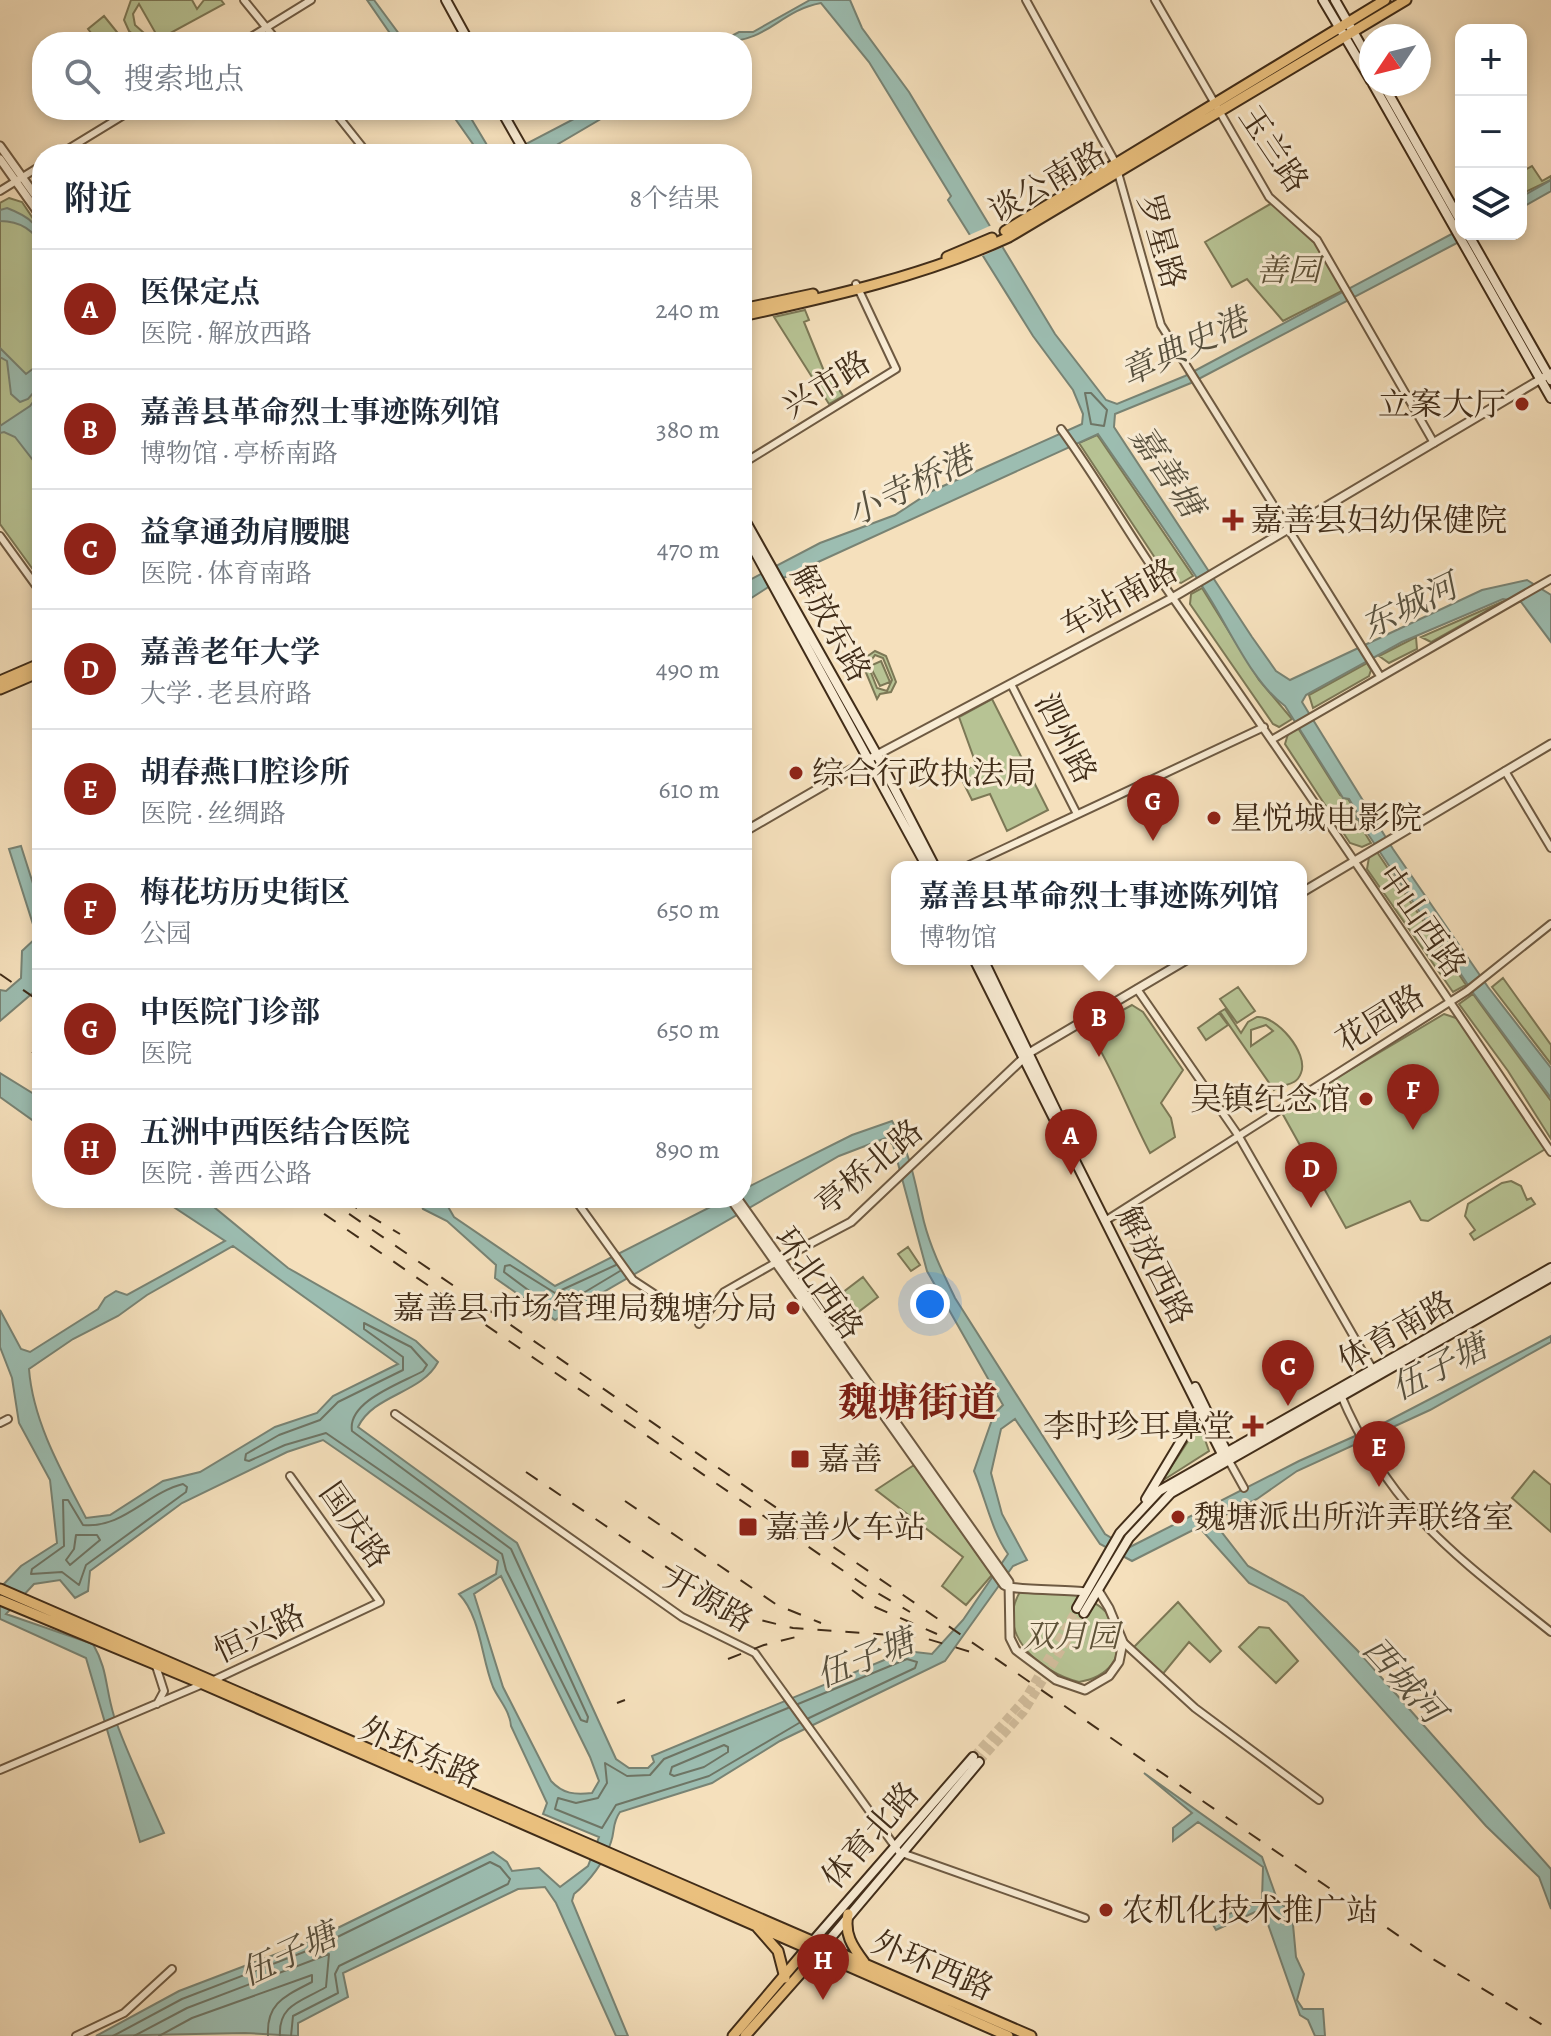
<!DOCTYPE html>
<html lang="zh">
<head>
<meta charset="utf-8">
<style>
	:root { --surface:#fff; --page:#f2f2f3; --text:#1f2937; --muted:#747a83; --line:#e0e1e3; --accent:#8f2418 }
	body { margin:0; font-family:Alegreya,"Noto Serif SC",serif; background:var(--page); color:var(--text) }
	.controls { position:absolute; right:24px; top:24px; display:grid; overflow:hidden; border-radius:16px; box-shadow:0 4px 12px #0003 }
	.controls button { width:72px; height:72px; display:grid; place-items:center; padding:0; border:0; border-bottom:2px solid var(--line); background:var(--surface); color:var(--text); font:40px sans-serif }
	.compass { position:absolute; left:1359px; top:24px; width:72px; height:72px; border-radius:50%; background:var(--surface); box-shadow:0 4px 12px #0003; rotate:235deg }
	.you { position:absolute; left:930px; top:1304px; width:28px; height:28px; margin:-20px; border:6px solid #fff; border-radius:50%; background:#1a73e8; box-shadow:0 0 0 12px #1a73e833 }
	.badge { display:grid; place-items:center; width:52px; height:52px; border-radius:50%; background:var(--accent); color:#fff; font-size:26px; font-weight:700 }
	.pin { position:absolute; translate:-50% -66px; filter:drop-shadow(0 2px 4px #0008) }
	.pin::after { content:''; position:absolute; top:42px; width:28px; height:24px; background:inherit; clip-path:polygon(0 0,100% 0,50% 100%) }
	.popup { position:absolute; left:891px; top:861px; width:416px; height:104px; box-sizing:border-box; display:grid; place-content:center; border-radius:16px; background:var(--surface); filter:drop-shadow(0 2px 6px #0005); font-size:26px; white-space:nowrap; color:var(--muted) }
	.popup b { font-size:30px; color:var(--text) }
	.popup::after { content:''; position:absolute; left:50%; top:100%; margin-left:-16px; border:16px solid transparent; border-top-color:var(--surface) }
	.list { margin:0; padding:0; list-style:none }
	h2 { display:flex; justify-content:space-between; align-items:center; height:104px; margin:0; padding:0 32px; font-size:34px }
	h2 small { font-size:26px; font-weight:400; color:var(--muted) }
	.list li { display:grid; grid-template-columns:52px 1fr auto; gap:24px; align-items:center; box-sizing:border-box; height:120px; padding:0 32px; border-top:2px solid var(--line) }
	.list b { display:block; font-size:30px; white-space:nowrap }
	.list p { margin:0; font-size:26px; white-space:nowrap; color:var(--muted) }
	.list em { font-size:26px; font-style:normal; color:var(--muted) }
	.icon { flex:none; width:44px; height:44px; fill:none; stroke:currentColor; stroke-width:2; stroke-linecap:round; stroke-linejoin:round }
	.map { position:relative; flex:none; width:1551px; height:2036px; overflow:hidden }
	.search { position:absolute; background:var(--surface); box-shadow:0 4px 12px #0003; left:32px; top:32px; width:720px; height:88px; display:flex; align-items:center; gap:20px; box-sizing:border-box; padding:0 28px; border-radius:32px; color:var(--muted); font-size:30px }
	.panel { position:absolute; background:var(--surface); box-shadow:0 4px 12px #0003; left:32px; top:144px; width:720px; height:1064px; border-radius:32px }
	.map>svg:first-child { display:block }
</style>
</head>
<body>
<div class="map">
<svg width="1551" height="2036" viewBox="0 0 1551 2036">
	<rect width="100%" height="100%" fill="#f5e0bc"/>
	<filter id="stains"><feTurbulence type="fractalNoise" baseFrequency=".0025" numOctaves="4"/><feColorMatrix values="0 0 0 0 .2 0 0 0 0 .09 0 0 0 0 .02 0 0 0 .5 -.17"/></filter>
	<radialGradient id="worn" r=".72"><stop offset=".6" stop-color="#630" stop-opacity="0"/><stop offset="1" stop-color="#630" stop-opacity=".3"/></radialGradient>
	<path fill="#b7c394" stroke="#7c7856" stroke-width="2" fill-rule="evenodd" d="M131 0H192L197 9 204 0H221L224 4 154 42H137L140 40 129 31 124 20ZM139 4 155 32 154 33H144L135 25 133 14Z
		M104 16 125 42H98L88 29Z
		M1532 166 1542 181 1551 176V180L1521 194 1526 186 1521 172Z
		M9 198 22 202 42 232V582L0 524V203Z
		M1272 203 1316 242 1344 290 1283 321 1247 279 1232 287 1205 242Z
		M805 310 809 320 804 322 826 376 830 375 843 396 829 404 774 317Z
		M1097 435 1100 439 1193 576 1181 583 1169 579 1079 443Z
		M1202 588 1259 680 1292 719 1279 727 1273 724 1190 604 1191 594Z
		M1504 601 1431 642 1421 637Z
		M1416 637 1417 649 1389 663 1379 656Z
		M875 651 886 656 896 682 891 692 880 694 877 699 859 656 865 658ZM875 655 883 658 892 680 887 691 877 688 868 665Z
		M881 661 890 682 880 686 870 666Z
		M1367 663 1371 670 1369 676 1313 708 1309 695Z
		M992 699 1048 810 1007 831 990 794 972 800 959 774 976 764 959 717Z
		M1298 728 1340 795 1348 799 1358 814 1356 819 1371 843 1362 847 1350 843 1285 744 1288 734Z
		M1377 852 1466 985 1453 992 1367 869 1369 857Z
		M1503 978 1551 1045V1064L1492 987Z
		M1238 987 1255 1011 1237 1023 1220 999Z
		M1473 994 1551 1101V1139L1508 1071 1459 1004Z
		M1132 1005 1143 1012 1183 1070 1161 1103 1171 1118 1175 1137 1150 1153C1128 1111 1113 1068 1088 1029Z
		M1225 1009 1241 1033 1248 1022 1257 1017C1276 1015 1309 1053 1301 1073 1296 1087 1283 1083 1274 1090L1220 1012ZM1266 1025 1273 1031 1251 1046V1030Z
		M1219 1013 1228 1025 1206 1040 1198 1028Z
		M1444 1014 1459 1019 1547 1148 1428 1221 1421 1220 1410 1201 1346 1228 1281 1111Z
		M1511 1181 1521 1186 1527 1200 1531 1198 1535 1204 1474 1240 1470 1234 1475 1230 1465 1216 1468 1204 1502 1183Z
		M908 1247 920 1265 911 1271 898 1254Z
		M863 1277 878 1297 857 1313 842 1293Z
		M1201 1428 1209 1451 1162 1481 1196 1429Z
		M914 1465 992 1575 966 1605 942 1586 963 1557 876 1490Z
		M1534 1471 1551 1485V1532L1512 1498Z
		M1021 1590C1049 1591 1084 1589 1106 1612 1109 1615 1112 1624 1114 1629 1126 1657 1108 1677 1079 1682 1040 1672 994 1634 1021 1590Z
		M1178 1602 1221 1651 1210 1662 1189 1642 1162 1675 1134 1647Z
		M1259 1627 1269 1628 1298 1661 1276 1683 1239 1647Z"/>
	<path fill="#9cbdb1" stroke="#788374" stroke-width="2" fill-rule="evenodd" d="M367 0H374L405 42H396Z
		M810 0H850L862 28 909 92 1055 334 1106 400 1117 404 1185 376 1461 229V234H1474L1191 383 1115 414 1114 427 1252 637 1276 671 1290 680 1482 590 1527 580 1551 595V642L1521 602 1503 599 1402 642 1306 695 1302 702 1393 849 1488 987 1551 1068V1098L1474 994 1356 816 1358 814 1349 799 1343 798 1285 706C1253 683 1231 632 1209 597 1174 541 1135 488 1098 434L781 579 742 604V584L820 543 895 515 932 491 1082 424 1083 414 1073 390 1033 336 948 200 951 196 869 62 821 3C778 11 770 42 720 42L739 32H753Z
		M449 110H466L490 150 497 154H480Z
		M591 110H616L541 154H507Z
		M1551 180V191L1521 208V197Z
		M7 208C28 216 42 225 42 249 36 230 19 221 0 221V210Z
		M0 348 26 374 42 362V383L28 399 20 402 11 394 7 361 0 357Z
		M42 390V464H36L15 437 4 432 0 433V426L30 406Z
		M21 846 42 912V985L0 1021V990L6 991 21 978 22 951 37 937 9 849Z
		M0 1073 42 1099V1127L0 1097Z
		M892 1121C912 1156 915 1184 924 1222 931 1249 943 1273 955 1298L1105 1534 1128 1548 1299 1461 1382 1424 1551 1336V1342L1430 1410 1297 1471 1257 1499 1213 1521 1248 1566 1303 1596 1357 1650 1551 1869V1909L1539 1877 1486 1826 1287 1602 1249 1583 1199 1527 1132 1561 1100 1544 1015 1419 1001 1429 991 1473 1002 1514 1027 1560 1013 1566 945 1661 780 1741 712 1783 620 1812C612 1823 615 1831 611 1842 605 1861 589 1882 574 1894L572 1901 628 2036H616L556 1903 545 1887 518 1889 343 1973 348 1997 298 2023V2036L245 2033 96 2036 179 1991 313 1940 493 1852 507 1862 512 1871 539 1868 560 1887 588 1866 599 1837 543 1814 547 1803 511 1726C510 1711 499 1700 493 1687 481 1657 481 1617 459 1594L496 1574 498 1561 323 1440 287 1452 182 1503 90 1571 88 1591 75 1598 60 1580 34 1584 6 1614 93 1644C108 1670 105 1687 114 1716 128 1756 147 1794 164 1833L140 1842 86 1658 0 1619V1588L21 1566 57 1543 50 1480 19 1423 12 1378 0 1347V1310L21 1349 30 1352 98 1309 105 1298 116 1291 127 1295 225 1241 160 1198H203L288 1268 416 1341 438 1362C421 1394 374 1394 358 1427L517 1543 616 1759 629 1768H648L654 1762 652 1756 906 1651 932 1654 963 1620 1008 1554C991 1529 986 1500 974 1471L994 1414 1003 1405 927 1271 893 1145 886 1138 839 1156 555 1320 495 1278 496 1265 447 1221 423 1209 419 1198H443L454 1217 555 1286 728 1198H742V1190L852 1135ZM233 1246 398 1364 333 1396 317 1413 275 1427 200 1472 163 1481 110 1515 86 1518C62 1472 33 1422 29 1369L73 1339 118 1316 147 1295ZM501 1576 590 1757 599 1781 592 1793C575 1795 563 1794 551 1781L503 1687 474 1594Z
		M1144 1773 1262 1857 1277 1899 1292 1914 1296 1957 1304 1974 1297 2000 1303 2009H1323L1325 2036H1315L1308 2020 1300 2015 1264 1913 1255 1912 1216 1930 1212 1923C1228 1911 1245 1911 1262 1899L1263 1867 1198 1822 1173 1841V1828L1192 1813Z"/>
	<path fill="#f5e0bc" d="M992 225 1005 246 980 257 967 236Z"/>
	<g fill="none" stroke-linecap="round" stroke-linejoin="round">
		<path stroke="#6e7565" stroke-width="2" d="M1085 393H1091L1107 410 1104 426 1091 424Z
			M616 1265 555 1293 510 1265 505 1266 504 1272 555 1310 620 1271
			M364 1323 411 1347 427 1365 423 1371C402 1383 347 1401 352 1431L511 1549 588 1717 587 1722 581 1720 506 1570 502 1554 326 1433 285 1445 249 1461 245 1460 246 1454 279 1435 320 1420 338 1402 403 1370V1357L364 1329Z
			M183 1484 187 1487 186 1492 86 1565 79 1585 62 1572 31 1574 32 1569 64 1546 63 1500H68L83 1525C122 1529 147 1493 183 1484Z
			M76 1535H97L100 1540 70 1565 66 1560 74 1549Z
			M798 1704 907 1659 917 1662 915 1668 809 1718
			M788 1708 664 1759 650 1775 627 1776 605 1763 607 1783 598 1798 576 1803 558 1798 555 1809 602 1828 616 1805 709 1776 799 1723
			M724 1745 728 1747V1752L704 1767 674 1776 670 1774 672 1767Z
			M113 2036 182 1999 317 1947 490 1862 500 1867 510 1879 508 1884 339 1966 335 1974 338 1993 293 2016 291 2036
			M134 2036 187 2008 329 1954 326 1987C303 2001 278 2004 280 2036
			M159 2036 192 2018 312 1975V1982C285 1996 266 2003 268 2036"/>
		<path stroke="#d1bc9b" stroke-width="8" stroke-dasharray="8 4" stroke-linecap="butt" d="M973 1757 1026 1697 1077 1608
			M979 1762 1024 1712 1084 1613"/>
		<g stroke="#6e5a42" stroke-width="10">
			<path id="minor" d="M244 0 278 42
				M1026 0 1115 162 1161 325 1380 676
				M1155 0 1269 197 1317 240 1434 443
				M243 42 311 0
				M333 110 368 154
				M60 154 132 110
				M0 191 42 165
				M1061 429C1101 484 1135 545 1175 601 1302 783 1427 967 1551 1152
				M742 464 896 369 856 284
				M0 536 42 594
				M1011 684 1077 814
				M1273 739 1551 579
				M1505 771 1551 848
				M965 867 1264 727
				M1137 989 1238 1135 1373 1370
				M574 1198 633 1280 665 1301
				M1105 1221 1467 991 1551 924
				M699 1324 724 1292 775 1263
				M1340 1393C1389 1510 1456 1556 1551 1632
				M395 1414 682 1617 755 1653 899 1852 1085 1918
				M0 1423 8 1419
				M1229 1461 1244 1488
				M1123 1642 1195 1708 1319 1800
				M156 1666 164 1691 157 1704
				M214 1680 380 1602 290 1476
				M0 1770 203 1684
				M76 2036 124 2013 172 1969"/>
		</g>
		<g stroke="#6e5a42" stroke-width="11">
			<path id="tertiary" d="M0 146 42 205
				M0 159 42 218
				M742 833 871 758 1172 598 1551 373
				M1301 893 1551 744
				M730 1198 1004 1585C1014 1591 1068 1589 1086 1592
				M737 1198 1009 1582 1010 1638 1016 1650 1056 1680 1085 1690 1109 1676 1119 1662 1123 1642 1109 1608 1098 1590
				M777 1261 851 1222 1029 1053 1188 959"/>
		</g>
		<g stroke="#412d19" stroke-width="12">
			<path id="secondary" d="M446 0 469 42
				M1323 0 1371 81
				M1335 0 1371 63
				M1373 84 1551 398
				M1383 84 1461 222
				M501 110 526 154
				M1468 234 1551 380
				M742 515 877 755 935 867
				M742 528 927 867
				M974 959 1224 1458
				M983 959 1061 1121
				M1195 1387 1229 1457
				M1146 1499 1199 1411
				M1077 1608 1120 1533 1159 1491 1551 1268
				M1084 1613 1129 1538 1171 1493 1551 1277
				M813 1941 973 1757
				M824 1946 979 1762"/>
		</g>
		<g stroke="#412d19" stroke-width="13">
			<path id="primary" d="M1005 231 1385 0
				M947 257 992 238
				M742 309 813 294
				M742 316C833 296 924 276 1009 237L1406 0
				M0 681 42 663
				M0 689 42 671
				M733 2036 811 1944
				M745 2036 822 1949"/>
		</g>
		<g stroke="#412d19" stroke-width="13">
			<path id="trunk" d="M0 1589 1031 2036
				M0 1600 203 1684 1008 2036
				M848 1914C844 1934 852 1946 864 1962
				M757 1927 778 1951 785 1978"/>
		</g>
		<use href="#minor" stroke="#f8ebd3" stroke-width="6"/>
		<use href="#tertiary" stroke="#f8ebd3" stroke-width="7"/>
		<use href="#secondary" stroke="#f8ebd3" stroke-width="8"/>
		<use href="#primary" stroke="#eac07e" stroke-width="9"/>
		<use href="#trunk" stroke="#eac07e" stroke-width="9"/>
		<path stroke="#412d19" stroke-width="2" stroke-dasharray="14 14" stroke-linecap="butt" d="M0 974 42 1003
			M32 1052 42 1058
			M301 1198 864 1585 910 1612
			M326 1198 1428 1956 1551 2030
			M345 1201 400 1234
			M526 1472 705 1593 752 1618 793 1628 921 1637 971 1652
			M625 1501 777 1605 821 1623
			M852 1590 875 1607 937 1634
			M728 1659 764 1645 808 1634
			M617 1703 625 1700"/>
	</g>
	<g fill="#8f2418" stroke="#f8ebd3" stroke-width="3">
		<circle cx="1522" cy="404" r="8"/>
		<path d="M1229 508h8v8h8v8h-8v8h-8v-8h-8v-8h8z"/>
		<circle cx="796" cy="773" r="8"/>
		<circle cx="1214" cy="818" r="8"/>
		<circle cx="1366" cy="1099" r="8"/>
		<circle cx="793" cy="1308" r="8"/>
		<path d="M1249 1414h8v8h8v8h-8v8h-8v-8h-8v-8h8z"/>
		<rect x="790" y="1449" width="20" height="20" rx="4"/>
		<circle cx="1178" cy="1517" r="8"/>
		<rect x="738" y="1517" width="20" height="20" rx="4"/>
		<circle cx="1106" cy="1910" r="8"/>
	</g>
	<g text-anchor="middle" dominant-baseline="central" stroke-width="6" stroke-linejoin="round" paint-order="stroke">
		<g font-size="32" fill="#412d19" stroke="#f8ebd3">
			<text transform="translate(1274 149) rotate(56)">玉兰路</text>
			<text transform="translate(1047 182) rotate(-30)">谈公南路</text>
			<text transform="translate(1162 241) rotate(74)">罗星路</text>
			<text transform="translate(826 384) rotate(-32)">兴市路</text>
			<text transform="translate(1119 598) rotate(-29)">车站南路</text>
			<text transform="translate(831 623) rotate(61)">解放东路</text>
			<text transform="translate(1066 738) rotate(63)">泗州路</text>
			<text transform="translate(1422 921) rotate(55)">中山西路</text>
			<text transform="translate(1380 1018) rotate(-32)">花园路</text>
			<text transform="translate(869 1167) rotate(-40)">亭桥北路</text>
			<text transform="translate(1155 1265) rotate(63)">解放西路</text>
			<text transform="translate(819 1283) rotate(55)">环北西路</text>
			<text transform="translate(1396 1331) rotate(-30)">体育南路</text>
			<text transform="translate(355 1525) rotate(55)">国庆路</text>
			<text transform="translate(709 1599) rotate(30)">开源路</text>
			<text transform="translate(259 1633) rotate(-25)">恒兴路</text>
			<text transform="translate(420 1752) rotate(24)">外环东路</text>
			<text transform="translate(870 1835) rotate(-49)">体育北路</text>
			<text transform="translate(933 1965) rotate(23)">外环西路</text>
		</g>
		<g font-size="32" font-style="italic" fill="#5e5238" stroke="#f8ebd3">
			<text x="1288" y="270">善园</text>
			<text x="1071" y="1636">双月园</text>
		</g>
		<g font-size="32" fill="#412d19" stroke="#f8ebd3" text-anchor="start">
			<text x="1506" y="404" text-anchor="end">立案大厅</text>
			<text x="1251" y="520">嘉善县妇幼保健院</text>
			<text x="812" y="773">综合行政执法局</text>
			<text x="1230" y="818">星悦城电影院</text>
			<text x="1350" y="1099" text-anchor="end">吴镇纪念馆</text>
			<text x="777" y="1308" text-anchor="end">嘉善县市场管理局魏塘分局</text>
			<text x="1235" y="1426" text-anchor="end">李时珍耳鼻堂</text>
			<text x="818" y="1459">嘉善</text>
			<text x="1194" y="1517">魏塘派出所浒弄联络室</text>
			<text x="766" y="1527">嘉善火车站</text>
			<text x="1122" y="1910">农机化技术推广站</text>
		</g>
		<g font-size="34" font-style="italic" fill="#58513f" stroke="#f8ebd3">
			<text transform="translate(1184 347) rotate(-25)">章典史港</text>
			<text transform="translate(1167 471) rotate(56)">嘉善塘</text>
			<text transform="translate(910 486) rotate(-26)">小寺桥港</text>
			<text transform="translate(1409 606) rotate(-26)">东城河</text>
			<text transform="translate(1439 1367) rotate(-27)">伍子塘</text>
			<text transform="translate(865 1658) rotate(-22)">伍子塘</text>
			<text transform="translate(1404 1680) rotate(48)">西城河</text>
			<text transform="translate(288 1954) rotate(-25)">伍子塘</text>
		</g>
		<g font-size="40" font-weight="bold" fill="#7a1f14" stroke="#f8ebd3">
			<text x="918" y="1402">魏塘街道</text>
		</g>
	</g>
	<rect width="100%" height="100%" filter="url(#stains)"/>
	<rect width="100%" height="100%" fill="url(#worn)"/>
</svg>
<div class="controls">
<button>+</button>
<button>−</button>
<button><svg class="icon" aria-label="layers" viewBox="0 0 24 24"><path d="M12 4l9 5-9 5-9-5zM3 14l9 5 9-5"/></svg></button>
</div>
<svg class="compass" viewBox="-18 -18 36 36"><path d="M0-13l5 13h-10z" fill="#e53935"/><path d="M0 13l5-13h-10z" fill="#747a83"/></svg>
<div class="you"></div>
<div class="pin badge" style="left:1071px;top:1175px">A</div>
<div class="pin badge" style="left:1099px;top:1057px">B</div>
<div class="popup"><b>嘉善县革命烈士事迹陈列馆</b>博物馆</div>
<div class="pin badge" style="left:1288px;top:1406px">C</div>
<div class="pin badge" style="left:1311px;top:1208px">D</div>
<div class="pin badge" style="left:1379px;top:1487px">E</div>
<div class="pin badge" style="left:1413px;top:1130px">F</div>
<div class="pin badge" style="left:1153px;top:841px">G</div>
<div class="pin badge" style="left:823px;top:2000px">H</div>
<div class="search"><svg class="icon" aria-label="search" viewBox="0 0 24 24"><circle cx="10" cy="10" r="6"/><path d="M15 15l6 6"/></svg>搜索地点</div>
<section class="panel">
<h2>附近<small>8个结果</small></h2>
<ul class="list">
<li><span class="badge">A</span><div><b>医保定点</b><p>医院 · 解放西路</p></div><em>240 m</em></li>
<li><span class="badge">B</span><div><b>嘉善县革命烈士事迹陈列馆</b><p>博物馆 · 亭桥南路</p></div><em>380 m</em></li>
<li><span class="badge">C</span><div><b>益拿通劲肩腰腿</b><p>医院 · 体育南路</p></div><em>470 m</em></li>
<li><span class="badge">D</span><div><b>嘉善老年大学</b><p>大学 · 老县府路</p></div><em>490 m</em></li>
<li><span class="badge">E</span><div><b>胡春燕口腔诊所</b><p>医院 · 丝绸路</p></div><em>610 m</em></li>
<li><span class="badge">F</span><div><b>梅花坊历史街区</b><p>公园</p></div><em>650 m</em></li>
<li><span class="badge">G</span><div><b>中医院门诊部</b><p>医院</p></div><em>650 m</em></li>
<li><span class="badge">H</span><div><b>五洲中西医结合医院</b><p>医院 · 善西公路</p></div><em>890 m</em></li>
</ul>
</section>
</div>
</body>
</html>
